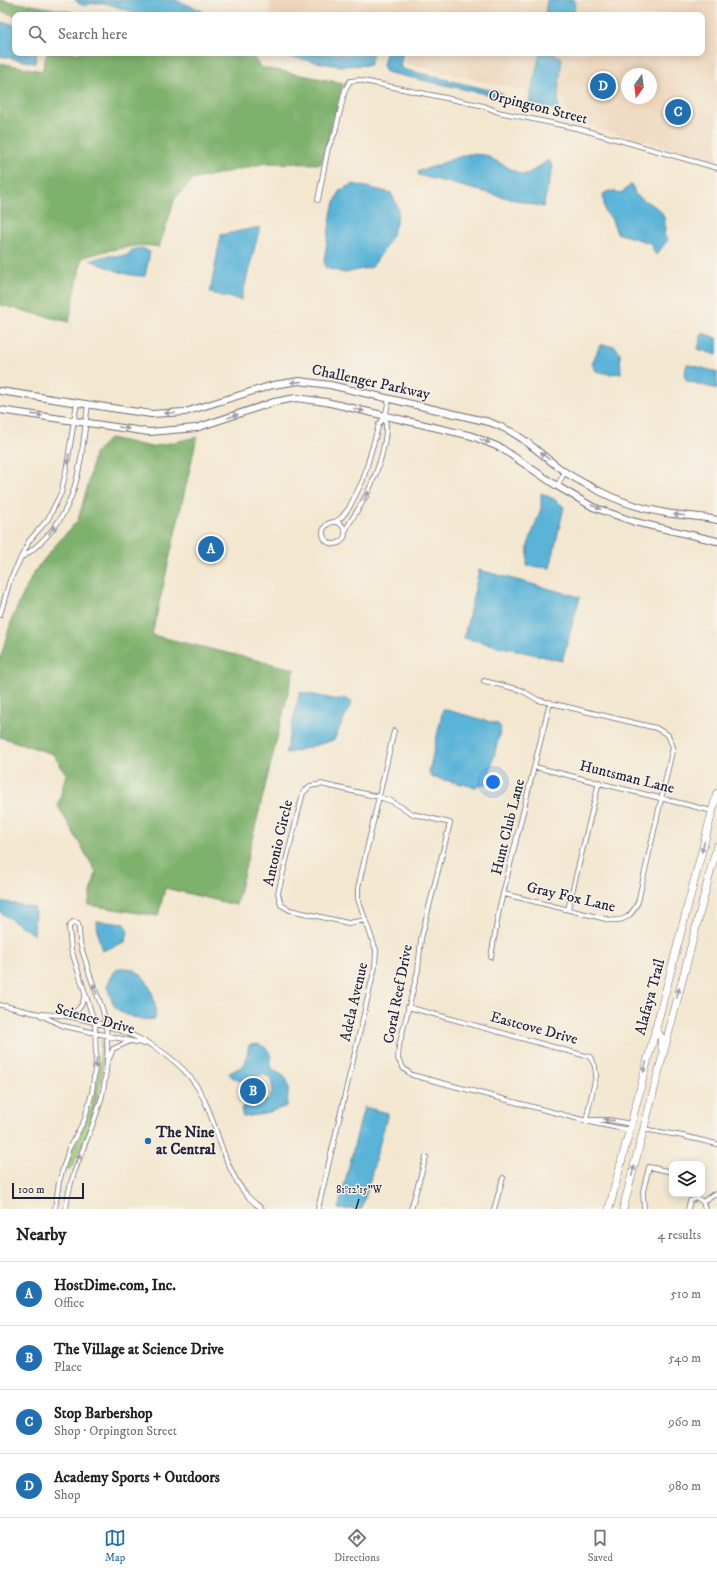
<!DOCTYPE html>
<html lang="en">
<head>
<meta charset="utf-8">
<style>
	:root { --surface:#fff; --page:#f2f2f2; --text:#202124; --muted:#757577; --line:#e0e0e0; --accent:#1f6fb2 }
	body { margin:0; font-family:"IM FELL DW Pica",serif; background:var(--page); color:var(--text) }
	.controls { position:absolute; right:12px; bottom:12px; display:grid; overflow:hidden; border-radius:8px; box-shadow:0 2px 10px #0003 }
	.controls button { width:36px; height:36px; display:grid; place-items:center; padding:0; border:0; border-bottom:1px solid var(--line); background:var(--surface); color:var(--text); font:20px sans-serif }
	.compass { position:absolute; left:621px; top:68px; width:36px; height:36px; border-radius:50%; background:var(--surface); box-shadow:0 2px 10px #0003; rotate:194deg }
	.scale { position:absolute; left:12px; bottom:10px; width:72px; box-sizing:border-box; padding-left:4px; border:2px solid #22223b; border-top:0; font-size:11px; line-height:14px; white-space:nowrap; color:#22223b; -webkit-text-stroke:3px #f7f3e8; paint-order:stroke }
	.you { position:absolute; left:493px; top:782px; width:14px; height:14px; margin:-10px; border:3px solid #fff; border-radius:50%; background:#1a73e8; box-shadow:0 0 0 6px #1a73e833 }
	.badge { display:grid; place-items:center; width:26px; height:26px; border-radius:50%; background:var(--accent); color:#fff; font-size:13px; font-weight:700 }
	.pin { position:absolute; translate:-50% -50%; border:2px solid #fff; box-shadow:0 1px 4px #0006 }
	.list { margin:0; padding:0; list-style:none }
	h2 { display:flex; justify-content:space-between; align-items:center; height:52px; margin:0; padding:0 16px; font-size:17px }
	h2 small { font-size:13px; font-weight:400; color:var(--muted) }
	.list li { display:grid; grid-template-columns:26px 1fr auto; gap:12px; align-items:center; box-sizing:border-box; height:64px; padding:0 16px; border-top:1px solid var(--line) }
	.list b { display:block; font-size:15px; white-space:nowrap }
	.list p { margin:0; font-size:13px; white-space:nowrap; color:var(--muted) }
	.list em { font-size:13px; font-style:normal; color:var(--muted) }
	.icon { flex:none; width:22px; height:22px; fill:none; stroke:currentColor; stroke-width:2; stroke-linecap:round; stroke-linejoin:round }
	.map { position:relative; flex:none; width:717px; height:1209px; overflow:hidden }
	.search { position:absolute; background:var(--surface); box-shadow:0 2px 10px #0003; left:12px; right:12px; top:12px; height:44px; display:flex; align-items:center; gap:10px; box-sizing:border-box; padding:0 14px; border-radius:8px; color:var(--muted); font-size:15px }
	.sheet { height:308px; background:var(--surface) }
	nav { display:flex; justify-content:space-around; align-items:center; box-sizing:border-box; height:56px; border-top:1px solid var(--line); background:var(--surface); font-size:11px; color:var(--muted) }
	nav a { display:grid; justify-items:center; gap:2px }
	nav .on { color:var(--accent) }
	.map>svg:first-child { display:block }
</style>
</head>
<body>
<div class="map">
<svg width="717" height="1209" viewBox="0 0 717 1209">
	<rect width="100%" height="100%" fill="#f7f3e8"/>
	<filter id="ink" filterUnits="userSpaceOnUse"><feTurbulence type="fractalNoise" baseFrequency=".025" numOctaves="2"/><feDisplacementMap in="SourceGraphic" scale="8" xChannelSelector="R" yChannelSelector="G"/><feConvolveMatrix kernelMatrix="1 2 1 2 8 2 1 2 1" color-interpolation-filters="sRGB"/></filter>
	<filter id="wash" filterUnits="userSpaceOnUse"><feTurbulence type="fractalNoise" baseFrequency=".012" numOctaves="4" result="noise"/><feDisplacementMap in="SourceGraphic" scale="16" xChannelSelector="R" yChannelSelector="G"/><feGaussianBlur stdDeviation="0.9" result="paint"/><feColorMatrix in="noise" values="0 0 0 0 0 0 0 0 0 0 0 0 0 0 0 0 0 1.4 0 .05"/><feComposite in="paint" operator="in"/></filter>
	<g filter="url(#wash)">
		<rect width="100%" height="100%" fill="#f3e7d0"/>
		<path fill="#eed6bb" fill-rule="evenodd" d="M271 0H717V161L591 127 568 114 563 100 405 63 407 53H702V15H268ZM627 74H651V98H627Z"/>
		<path fill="#9ece7d" stroke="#60785c" d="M101 1040C108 1069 95 1105 87 1132 83 1145 75 1157 71 1169L68 1170 66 1167 92 1106 99 1071Z"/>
		<path fill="#7eb16c" stroke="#506a54" d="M0 0 67 11 82 15H15L0 11Z
			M47 53H229L255 59 260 67 343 83 321 164 266 163 192 180 175 199 159 247C138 242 104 251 82 258L69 322 0 305V63L42 71Z
			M197 437 152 635 294 669 236 905 165 888 158 916 88 905 96 872 58 806 66 774 53 754 0 737V659L13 616 34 572 54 547 78 520 88 485 94 454 110 438 151 447Z"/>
		<path fill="#5ab4d8" stroke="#3e6b8a" d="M75 0H175L203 11 202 15H134L130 11C120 8 109 3 99 3 88 2 86 11 75 0Z
			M547 0H575L574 15H545Z
			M0 22 15 25V53H37L35 63 0 56Z
			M373 53 370 65 338 66 275 54Z
			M386 53H403L400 65 402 69 502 93 504 98 386 72 383 65Z
			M540 53H552L562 58 558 95 559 111 529 103Z
			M469 154 485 155 522 175C535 172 539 165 549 160L553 167 543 207 418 175 419 171C437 167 452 158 469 154Z
			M353 184 391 193C393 198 398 205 398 210 398 230 383 252 372 267L345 273 326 268 324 261 332 210 340 190Z
			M632 184 635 194C652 208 670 206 664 235L668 240 656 255 650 243 617 233 611 218 605 212 603 194 609 191 621 193Z
			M260 227 241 300 210 293 221 235Z
			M142 248 150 252 145 276C126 277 108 267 90 260L106 256H126L132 250Z
			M702 333 717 338V355L698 349Z
			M600 345 615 346 620 353 621 373 609 374 596 371 592 364Z
			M687 364 717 372V389L687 381 684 376Z
			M541 493 554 499 564 507 550 568 527 566 528 545 541 509Z
			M479 570 580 597 562 661 464 638Z
			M300 692 338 700 345 698 352 702 334 740 285 754Z
			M443 709 498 724 501 728 487 784 475 787 431 777 429 772Z
			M0 901 35 908 34 935 0 912Z
			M97 921 125 924 128 933 125 942 102 951 98 936Z
			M119 968C123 968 128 968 132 969 149 975 158 1003 155 1019 143 1021 120 1016 114 1005 111 999 109 992 107 986L113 973Z
			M257 1044C272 1048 270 1055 272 1069 294 1080 288 1084 287 1106L264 1114 243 1117 241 1109 247 1102 251 1104 269 1100 273 1090 270 1077 262 1074C250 1078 237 1087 229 1073L245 1065 249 1045Z
			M364 1107 388 1113 362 1209H338Z"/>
	</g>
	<g filter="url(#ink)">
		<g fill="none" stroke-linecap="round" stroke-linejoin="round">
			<g stroke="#6b676f" stroke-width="5.5">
				<path id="street" d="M318 200 328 148 335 133 345 90 350 81 359 80 484 106 498 112 580 129 717 168
					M557 486 565 472
					M336 521 341 518 349 508 363 480 379 424 385 417 389 399
					M323 533a11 11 0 1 1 22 0a11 11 0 1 1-22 0Z
					M346 530C350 520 357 512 362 503 374 483 390 440 385 417
					M24 556C80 517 80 466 88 404
					M0 615 10 580 29 541 48 519 61 493 66 471 77 402
					M484 681 521 690 538 700 656 728 668 735 673 747 638 902C632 915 625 922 610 920L504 894
					M535 767 712 811
					M568 909 599 782
					M366 920 348 923 290 910 281 905 278 893 303 793 310 786 321 784 379 797 391 801 413 814 450 823 421 939 418 970 399 1046 398 1059 404 1069 412 1075 598 1124 629 1130
					M491 957 499 910 550 702
					M0 1005C12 1007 23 1011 35 1013 43 1015 51 1014 59 1015 117 1024 184 1048 207 1106 219 1135 225 1167 244 1192 249 1199 256 1204 262 1209
					M408 1007 590 1057 595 1066 596 1076 586 1120
					M40 1015 64 1026 145 1044
					M63 1015C77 1014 83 1007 85 993
					M109 1059 113 1049 128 1042
					M589 1120H610L631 1124
					M643 1129 683 1136 717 1144
					M703 1202 712 1195 717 1194
					M55 1209 59 1182 69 1148 84 1121 92 1093 96 1060 95 1024 71 949 69 927 73 922 78 923C80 930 79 935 80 942 81 948 84 956 86 962 90 979 98 995 103 1011 110 1039 108 1068 102 1096 92 1135 70 1169 66 1209
					M318 1209 375 967 376 950 358 899V888L394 731
					M411 1209 426 1157
					M494 1209 503 1178
					M644 1209 643 1191 649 1167 672 1172
					M688 1209 690 1201 697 1198 703 1202 705 1209"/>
			</g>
			<g stroke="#6b676f" stroke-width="8">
				<path id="secondary" d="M0 391 151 414 185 412 273 385 299 381 330 385 489 422C524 434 536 452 565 472 575 479 586 484 597 490 618 501 642 509 666 513 683 516 700 516 717 520
					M0 410 149 432 196 428 274 402 296 398 326 402 472 436 501 448 557 486 593 507 635 522 717 541"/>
			</g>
			<g stroke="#6b676f" stroke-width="8">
				<path id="primary" d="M655 1029 661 1037 662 1049
					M609 1209 717 793
					M623 1209 717 846"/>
			</g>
			<use href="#street" stroke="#fff" stroke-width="4"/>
			<use href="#secondary" stroke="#fff" stroke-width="6"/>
			<use href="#primary" stroke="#fff" stroke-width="7"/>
		</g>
		<defs><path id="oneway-solid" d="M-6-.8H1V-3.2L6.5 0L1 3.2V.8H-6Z"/></defs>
		<g fill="#9c9ca7">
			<use href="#oneway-solid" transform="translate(296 382) rotate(175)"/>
			<use href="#oneway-solid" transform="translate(359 410) rotate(14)"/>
			<use href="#oneway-solid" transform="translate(170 413) rotate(177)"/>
			<use href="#oneway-solid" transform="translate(37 415) rotate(8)"/>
			<use href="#oneway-solid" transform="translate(233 416) rotate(-19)"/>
			<use href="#oneway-solid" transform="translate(124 428) rotate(9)"/>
			<use href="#oneway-solid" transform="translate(485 441) rotate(23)"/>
			<use href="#oneway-solid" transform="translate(545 456) rotate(-141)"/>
			<use href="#oneway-solid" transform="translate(68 459) rotate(98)"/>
			<use href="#oneway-solid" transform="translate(366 496) rotate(-63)"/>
			<use href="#oneway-solid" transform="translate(596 507) rotate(23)"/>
			<use href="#oneway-solid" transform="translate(679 515) rotate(-173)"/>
			<use href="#oneway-solid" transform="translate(52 530) rotate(-51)"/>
			<use href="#oneway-solid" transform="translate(703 847) rotate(105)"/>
			<use href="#oneway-solid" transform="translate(95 989) rotate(-109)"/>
			<use href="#oneway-solid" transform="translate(678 993) rotate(-75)"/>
			<use href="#oneway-solid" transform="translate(96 1063) rotate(96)"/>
			<use href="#oneway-solid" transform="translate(645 1067) rotate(104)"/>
			<use href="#oneway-solid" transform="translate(609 1120) rotate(-174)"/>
			<use href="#oneway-solid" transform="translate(78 1159) rotate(-66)"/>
			<use href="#oneway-solid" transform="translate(633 1171) rotate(-76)"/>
		</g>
	</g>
	<path fill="none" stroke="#22223b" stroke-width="1.5" d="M356 1209 359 1199"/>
	<circle fill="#1f6fb2" stroke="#f7f3e8" stroke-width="1.5" cx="148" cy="1141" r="4"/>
	<g text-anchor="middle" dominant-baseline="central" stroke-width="3" stroke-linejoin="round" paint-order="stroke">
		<g font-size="15" fill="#22223b" stroke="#f7f3e8">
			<text transform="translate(538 107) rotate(14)">Orpington Street</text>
			<text transform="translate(371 382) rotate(12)">Challenger Parkway</text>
			<text transform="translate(627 777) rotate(14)">Huntsman Lane</text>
			<text transform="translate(508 827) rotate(-76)">Hunt Club Lane</text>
			<text transform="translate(278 843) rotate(-77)">Antonio Circle</text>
			<text transform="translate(571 897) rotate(13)">Gray Fox Lane</text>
			<text transform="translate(398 994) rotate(-79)">Coral Reef Drive</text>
			<text transform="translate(650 997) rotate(-75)">Alafaya Trail</text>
			<text transform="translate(354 1002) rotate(-77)">Adela Avenue</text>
			<text transform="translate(95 1019) rotate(15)">Science Drive</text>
			<text transform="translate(534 1028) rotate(15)">Eastcove Drive</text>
		</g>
		<g font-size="15" font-weight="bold" fill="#22223b" stroke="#f7f3e8" text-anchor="start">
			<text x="156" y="1132">The Nine<tspan x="156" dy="17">at Central</tspan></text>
		</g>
	</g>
	<g font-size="10" text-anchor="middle" fill="#22223b" stroke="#f7f3e8" stroke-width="3" stroke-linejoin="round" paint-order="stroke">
		<text x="359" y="1193">81°12'15"W</text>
	</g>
</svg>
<div class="controls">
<button><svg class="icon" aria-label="layers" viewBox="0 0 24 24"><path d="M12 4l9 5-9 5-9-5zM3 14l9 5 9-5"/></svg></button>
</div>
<svg class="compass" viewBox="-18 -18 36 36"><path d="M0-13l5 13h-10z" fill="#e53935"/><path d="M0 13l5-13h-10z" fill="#757577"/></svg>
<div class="scale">100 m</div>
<div class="you"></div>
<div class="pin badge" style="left:211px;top:549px">A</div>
<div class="pin badge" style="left:253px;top:1091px">B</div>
<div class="pin badge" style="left:678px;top:112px">C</div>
<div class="pin badge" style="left:603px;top:86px">D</div>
<div class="search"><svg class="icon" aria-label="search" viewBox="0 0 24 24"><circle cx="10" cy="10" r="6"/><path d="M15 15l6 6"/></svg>Search here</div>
</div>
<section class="sheet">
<h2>Nearby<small>4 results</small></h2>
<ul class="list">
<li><span class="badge">A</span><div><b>HostDime.com, Inc.</b><p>Office</p></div><em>510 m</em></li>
<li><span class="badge">B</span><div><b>The Village at Science Drive</b><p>Place</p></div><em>540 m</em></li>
<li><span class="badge">C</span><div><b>Stop Barbershop</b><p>Shop · Orpington Street</p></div><em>960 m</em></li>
<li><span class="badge">D</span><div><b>Academy Sports + Outdoors</b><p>Shop</p></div><em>980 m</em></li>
</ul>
</section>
<nav>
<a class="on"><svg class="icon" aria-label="map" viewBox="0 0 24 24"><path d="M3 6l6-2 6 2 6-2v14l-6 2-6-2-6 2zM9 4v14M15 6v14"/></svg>Map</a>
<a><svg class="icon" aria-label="directions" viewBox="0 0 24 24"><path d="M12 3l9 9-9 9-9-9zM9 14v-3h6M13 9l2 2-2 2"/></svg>Directions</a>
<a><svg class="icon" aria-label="saved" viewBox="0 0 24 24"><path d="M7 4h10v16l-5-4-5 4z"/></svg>Saved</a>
</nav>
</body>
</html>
